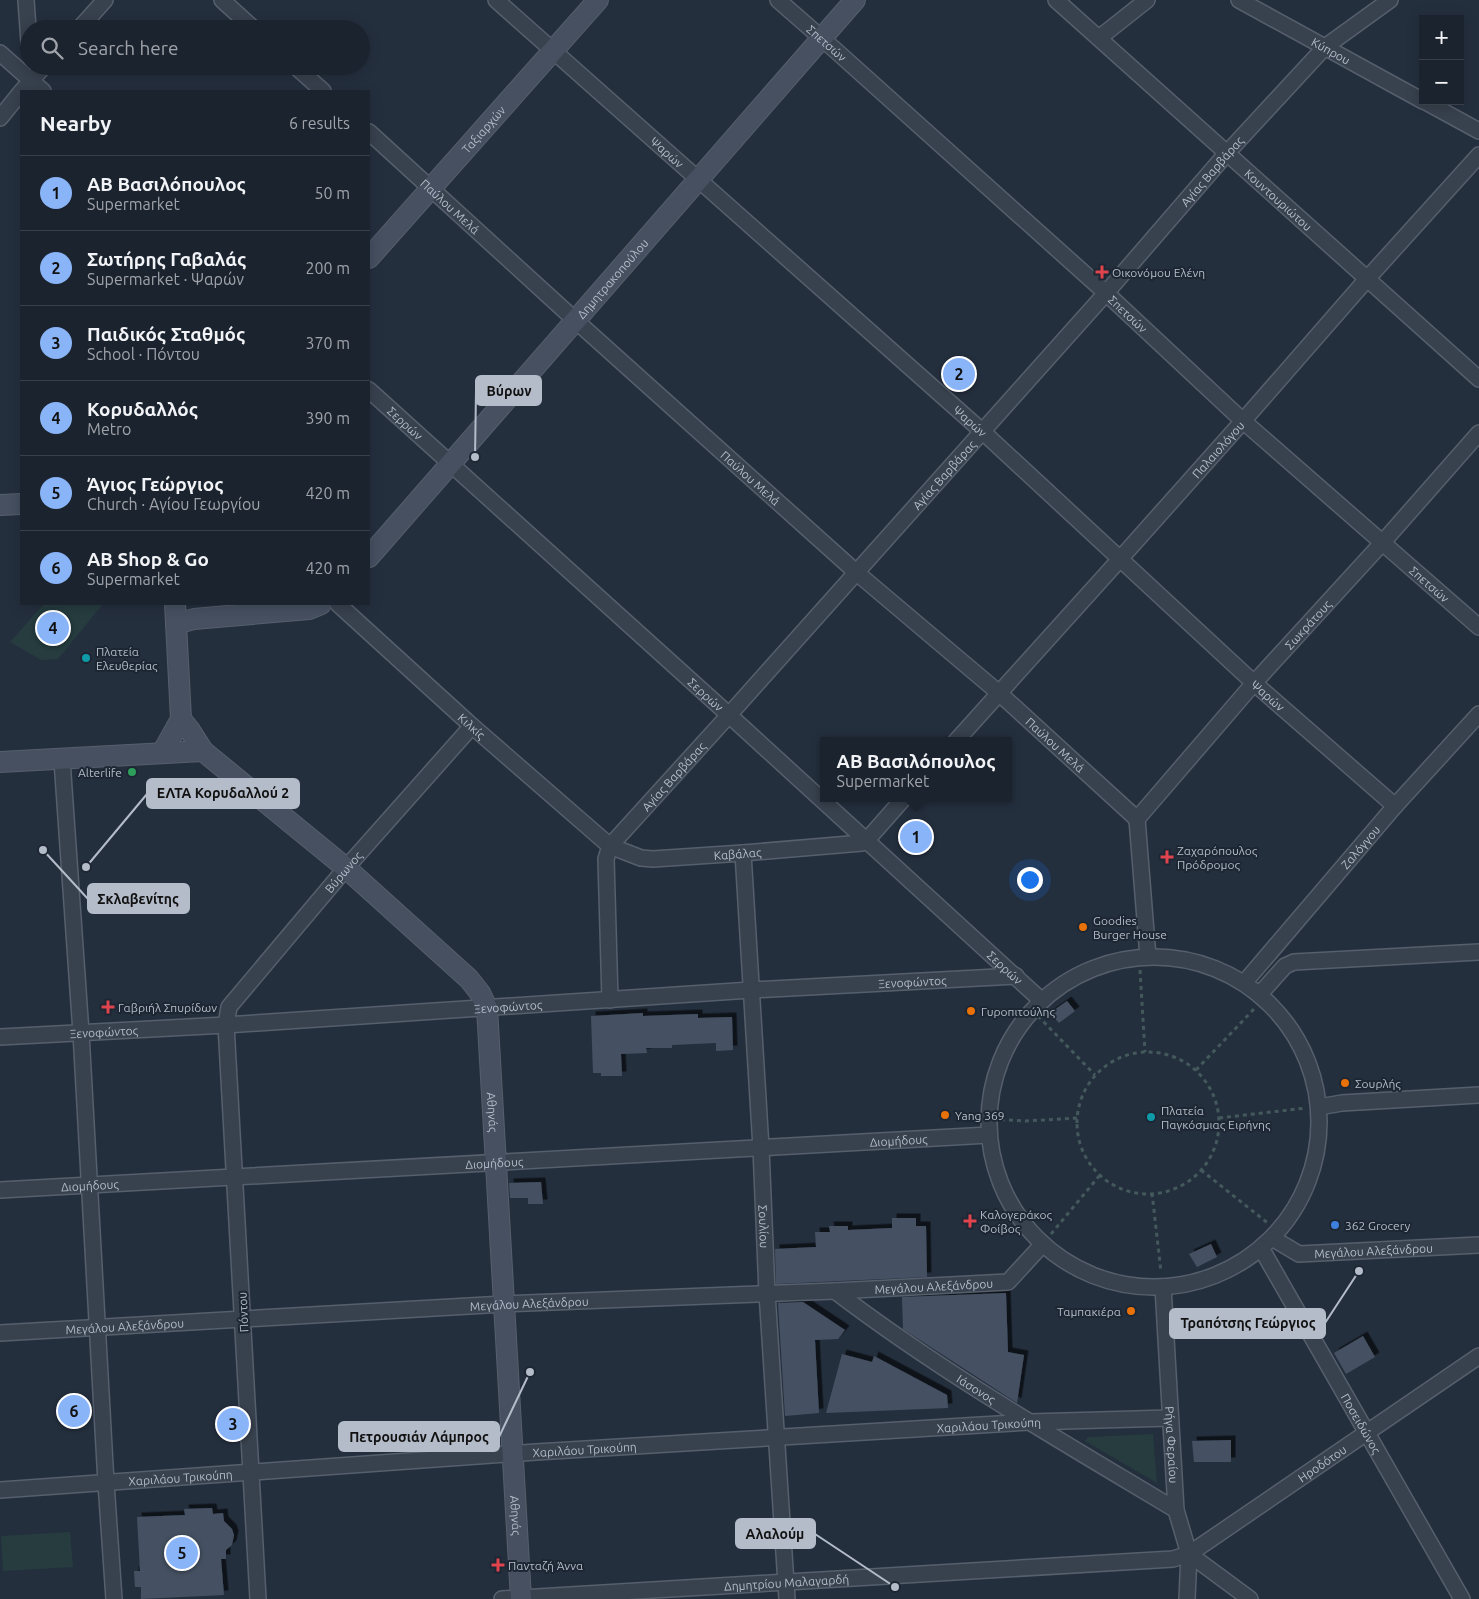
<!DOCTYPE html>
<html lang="en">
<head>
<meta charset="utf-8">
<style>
	:root { --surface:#1b232e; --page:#242b36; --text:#f1f3f6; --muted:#a0a4aa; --line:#39404a; --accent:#8ab4f8 }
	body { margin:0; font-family:Ubuntu,sans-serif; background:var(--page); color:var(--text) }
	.controls { position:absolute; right:15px; top:15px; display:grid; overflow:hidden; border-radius:0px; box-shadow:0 2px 12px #0003 }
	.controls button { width:45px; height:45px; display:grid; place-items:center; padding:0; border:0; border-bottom:1px solid var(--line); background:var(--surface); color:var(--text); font:25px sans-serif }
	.you { position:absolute; left:1029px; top:879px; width:18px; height:18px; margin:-12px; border:4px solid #fff; border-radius:50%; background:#1a73e8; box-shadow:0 0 0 8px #1a73e833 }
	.badge { display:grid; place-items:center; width:32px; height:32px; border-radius:50%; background:var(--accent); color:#111; font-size:16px; font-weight:700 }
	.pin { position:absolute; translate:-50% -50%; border:2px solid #fff; box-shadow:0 1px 5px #0006 }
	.popup { position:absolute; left:820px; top:737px; width:192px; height:65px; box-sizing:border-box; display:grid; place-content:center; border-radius:0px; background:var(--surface); filter:drop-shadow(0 1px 4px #0005); font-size:16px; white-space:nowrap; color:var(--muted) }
	.popup b { font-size:19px; color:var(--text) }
	.popup::after { content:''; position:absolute; left:50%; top:100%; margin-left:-10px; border:10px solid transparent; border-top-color:var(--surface) }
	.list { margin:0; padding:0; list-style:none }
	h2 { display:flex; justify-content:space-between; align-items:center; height:65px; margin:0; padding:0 20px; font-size:21px }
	h2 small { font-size:16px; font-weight:400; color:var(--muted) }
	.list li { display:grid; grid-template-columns:32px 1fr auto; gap:15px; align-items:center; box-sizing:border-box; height:75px; padding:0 20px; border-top:1px solid var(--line) }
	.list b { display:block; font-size:19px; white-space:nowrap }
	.list p { margin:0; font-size:16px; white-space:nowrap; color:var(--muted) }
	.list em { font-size:16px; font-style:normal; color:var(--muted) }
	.icon { flex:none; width:28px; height:28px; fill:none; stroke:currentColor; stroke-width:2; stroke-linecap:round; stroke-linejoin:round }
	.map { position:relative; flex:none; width:1479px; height:1599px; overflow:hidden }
	.search { position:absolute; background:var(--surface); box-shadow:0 2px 12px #0003; left:20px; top:20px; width:350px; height:55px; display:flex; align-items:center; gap:12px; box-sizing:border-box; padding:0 18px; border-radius:28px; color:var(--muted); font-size:19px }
	.panel { position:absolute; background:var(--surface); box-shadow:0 2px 12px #0003; left:20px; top:90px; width:350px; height:515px; border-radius:0px }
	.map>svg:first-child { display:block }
</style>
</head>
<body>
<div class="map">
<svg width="1479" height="1599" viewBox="0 0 1479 1599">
	<defs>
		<filter id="shadow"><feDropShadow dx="4.5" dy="-4.5" stdDeviation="0" flood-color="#0009"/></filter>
	</defs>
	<rect width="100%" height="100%" fill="#242f3e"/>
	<path fill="#263c3f" d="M44 604H103L58 659 41 660 10 642Z
		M1153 1434 1157 1483 1085 1441 1088 1437Z
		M70 1532 73 1567 3 1571 1 1536Z"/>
	<path fill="#455162" filter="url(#shadow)" d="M1067 1001 1075 1011 1059 1023 1050 1013Z
		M643 1013V1016L698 1014V1018L732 1017 733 1050 716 1051V1043L672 1045V1048H646L647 1053 621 1054 622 1076H601V1073H593L591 1016Z
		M541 1182 543 1204H528V1198H510L509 1183Z
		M892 1218H916V1226H926L927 1277 776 1284 775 1249 816 1247 815 1232H830L829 1226H848V1230L892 1228Z
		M1211 1244 1217 1257 1197 1267 1189 1254Z
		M1006 1293 1008 1352 1024 1355 1017 1403 903 1329 902 1297Z
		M803 1302 845 1330 838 1339 815 1340 819 1413 785 1416 778 1303Z
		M1363 1336 1375 1357 1346 1374 1334 1353Z
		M842 1354 872 1362 874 1356 947 1395 948 1408 826 1413Z
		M1231 1440V1462H1194L1192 1441Z
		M212 1508 213 1514 223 1513 224 1521 232 1529 234 1535 232 1545 226 1550V1559H221L224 1595 141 1599V1587H135L134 1571H140L137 1517 185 1515 184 1509Z"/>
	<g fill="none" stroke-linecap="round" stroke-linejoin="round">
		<g stroke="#565f6c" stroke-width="18">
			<g id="street">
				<path d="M26 0 29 43"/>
				<path d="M222 0 254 29"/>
				<path id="s1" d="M496 0 983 432 1254 683 1395 806"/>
				<path id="s2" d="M778 0 834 49 1106 293 1243 421 1479 627"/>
				<path id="s3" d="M1056 0 1479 379"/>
				<path id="s4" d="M1239 0 1423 101"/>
				<path d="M79 29 105 0"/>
				<path d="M1099 38 1147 0"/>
				<path d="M0 53 43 91"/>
				<path d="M295 66 323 91"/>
				<path d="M22 91 44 66"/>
				<path d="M1424 101 1479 131"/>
				<path d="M0 118 21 92"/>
				<path id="s5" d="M369 132 575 320 857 573 999 693 1137 819"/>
				<path id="s6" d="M369 390 729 715 1042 1001"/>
				<path id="s7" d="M338 604 472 726 610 846 641 858 653 859 743 853 862 843 867 840 904 798"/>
				<path id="s8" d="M956 741 1120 559 1243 421 1367 279 1479 155"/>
				<path d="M62 760 81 1033 106 1483 114 1599"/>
				<path id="s9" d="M1137 819 1254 683 1383 542 1479 433"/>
				<path d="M1137 819 1148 957"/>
				<path id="s10" d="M743 853 761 1148 767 1293 787 1599"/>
				<circle cx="1154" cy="1122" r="165"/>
				<path id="s11" d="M1244 983 1395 806 1479 714"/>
				<path d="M1259 995 1285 966 1294 962 1479 952"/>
				<path id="s12" d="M610 1000 606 859 610 846 729 715 1106 293 1227 153 1325 47 1390 0"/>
				<path id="s13" d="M0 1037 226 1025 751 990 1016 976"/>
				<path d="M1319 1107 1342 1103 1479 1095"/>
				<path id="s14" d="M0 1190 989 1135"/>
				<path id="s15" d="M1272 1238 1299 1254 1479 1245"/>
				<path id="s16" d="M1261 1248 1462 1599"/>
				<path id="s17" d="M1163 1287 1176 1510 1189 1554 1187 1599"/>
				<path id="s18" d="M835 1291C941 1372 1061 1441 1176 1510"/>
				<path id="s19" d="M0 1333 504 1304 835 1291 1008 1282 1042 1245"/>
				<path id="s20" d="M0 1490 536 1452 1030 1422 1170 1418"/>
				<path d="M1189 1554 1250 1599"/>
				<path id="s21" d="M258 1599 226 1025 229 1007 346 868 472 726"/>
				<path id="s22" d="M502 1599 1173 1559 1189 1554 1479 1356"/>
			</g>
		</g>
		<g stroke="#565f6c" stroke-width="22">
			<g id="secondary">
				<path id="s23" d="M369 258 598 0"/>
				<path d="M0 505 21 504"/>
				<path id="s24" d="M369 557 855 0"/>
				<path d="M176 624 194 619 309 609 321 604"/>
				<path id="s25" d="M181 719 189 729 203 751 346 868 469 979 480 993 487 1008 521 1599"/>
				<path d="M162 753 181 719 175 604"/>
				<path d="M0 762 203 751"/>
			</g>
		</g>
		<path stroke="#44595c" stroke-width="3" stroke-dasharray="4 4" stroke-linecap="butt" d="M1140 970 1145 1052
			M1038 1016 1095 1075
			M1077 1123a71 71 0 1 1 142 0a71 71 0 1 1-142 0Z
			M1196 1070 1254 1009
			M1219 1118 1306 1108
			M993 1119 1026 1121 1077 1118
			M1201 1170 1269 1224
			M1152 1193 1161 1272
			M1051 1234 1100 1175"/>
		<use href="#street" stroke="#38414e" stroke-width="15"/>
		<use href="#secondary" stroke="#465061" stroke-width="20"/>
	</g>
	<g fill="#e0444e" stroke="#1d2633" stroke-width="2">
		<path d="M1099.5 264.5h5v5h5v5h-5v5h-5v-5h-5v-5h5z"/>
		<path d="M1164.5 849.5h5v5h5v5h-5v5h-5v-5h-5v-5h5z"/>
		<path d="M105.5 999.5h5v5h5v5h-5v5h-5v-5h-5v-5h5z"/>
		<path d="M967.5 1213.5h5v5h5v5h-5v5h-5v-5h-5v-5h5z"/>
		<path d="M495.5 1557.5h5v5h5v5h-5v5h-5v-5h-5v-5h5z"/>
	</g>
	<g fill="#0f9aa8" stroke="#1d2633" stroke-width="2">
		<circle cx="86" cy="658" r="5"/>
		<circle cx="1151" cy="1117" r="5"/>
	</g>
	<circle fill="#2e9e5b" stroke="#1d2633" stroke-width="2" cx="132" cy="772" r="5"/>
	<g fill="#e8710a" stroke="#1d2633" stroke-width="2">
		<circle cx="1083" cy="927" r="5"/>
		<circle cx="971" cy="1011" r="5"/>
		<circle cx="1345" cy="1083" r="5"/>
		<circle cx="945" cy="1115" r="5"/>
		<circle cx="1131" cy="1311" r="5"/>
	</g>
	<circle fill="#3f7fe0" stroke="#1d2633" stroke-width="2" cx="1335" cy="1225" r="5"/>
	<g text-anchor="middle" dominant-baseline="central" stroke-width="4" stroke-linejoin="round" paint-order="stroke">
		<g font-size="12" fill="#b4bcc9" stroke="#1d2633">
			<text stroke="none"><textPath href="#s2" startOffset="65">Σπετσών</textPath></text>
			<text stroke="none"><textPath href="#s4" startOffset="105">Κύπρου</textPath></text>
			<text stroke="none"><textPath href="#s23" startOffset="172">Ταξιαρχών</textPath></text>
			<text stroke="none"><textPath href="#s1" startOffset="229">Ψαρών</textPath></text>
			<text stroke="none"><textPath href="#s12" startOffset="1059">Αγίας Βαρβάρας</textPath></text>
			<text stroke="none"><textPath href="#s3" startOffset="299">Κουντουριώτου</textPath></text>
			<text stroke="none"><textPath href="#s5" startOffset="110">Παύλου Μελά</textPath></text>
			<text stroke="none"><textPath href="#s24" startOffset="370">Δημητρακοπούλου</textPath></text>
			<text stroke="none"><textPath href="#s2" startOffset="470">Σπετσών</textPath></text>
			<text stroke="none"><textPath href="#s1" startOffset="634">Ψαρών</textPath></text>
			<text stroke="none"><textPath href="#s6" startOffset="49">Σερρών</textPath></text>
			<text stroke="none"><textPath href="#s8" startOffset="392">Παλαιολόγου</textPath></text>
			<text stroke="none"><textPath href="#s12" startOffset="654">Αγίας Βαρβάρας</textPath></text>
			<text stroke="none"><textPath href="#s5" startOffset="515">Παύλου Μελά</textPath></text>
			<text stroke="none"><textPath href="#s2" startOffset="875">Σπετσών</textPath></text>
			<text stroke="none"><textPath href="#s9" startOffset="259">Σωκράτους</textPath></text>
			<text stroke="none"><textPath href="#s6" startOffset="454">Σερρών</textPath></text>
			<text stroke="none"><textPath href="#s1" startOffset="1039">Ψαρών</textPath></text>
			<text stroke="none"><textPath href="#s7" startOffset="181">Κιλκίς</textPath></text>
			<text stroke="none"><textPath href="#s5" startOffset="920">Παύλου Μελά</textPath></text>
			<text stroke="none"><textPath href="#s12" startOffset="249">Αγίας Βαρβάρας</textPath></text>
			<text stroke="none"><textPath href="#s11" startOffset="179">Ζαλόγγου</textPath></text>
			<text stroke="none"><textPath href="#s7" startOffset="494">Καβάλας</textPath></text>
			<text stroke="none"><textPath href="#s21" startOffset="770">Βύρωνος</textPath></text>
			<text stroke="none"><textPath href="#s6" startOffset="859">Σερρών</textPath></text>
			<text stroke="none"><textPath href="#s13" startOffset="914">Ξενοφώντος</textPath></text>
			<text stroke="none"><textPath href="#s13" startOffset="509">Ξενοφώντος</textPath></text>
			<text stroke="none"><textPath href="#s13" startOffset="104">Ξενοφώντος</textPath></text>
			<text stroke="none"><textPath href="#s25" startOffset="528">Αθηνάς</textPath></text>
			<text stroke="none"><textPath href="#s14" startOffset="900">Διομήδους</textPath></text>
			<text stroke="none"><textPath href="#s14" startOffset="495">Διομήδους</textPath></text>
			<text stroke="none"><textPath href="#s14" startOffset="90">Διομήδους</textPath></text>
			<text stroke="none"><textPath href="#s10" startOffset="374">Σουλίου</textPath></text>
			<text stroke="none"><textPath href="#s15" startOffset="106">Μεγάλου Αλεξάνδρου</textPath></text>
			<text stroke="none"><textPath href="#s19" startOffset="935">Μεγάλου Αλεξάνδρου</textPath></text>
			<text stroke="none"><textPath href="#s19" startOffset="530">Μεγάλου Αλεξάνδρου</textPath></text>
			<text transform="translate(243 1312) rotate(-93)">Πόντου</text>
			<text stroke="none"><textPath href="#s19" startOffset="125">Μεγάλου Αλεξάνδρου</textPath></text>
			<text stroke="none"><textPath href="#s18" startOffset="172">Ιάσονος</textPath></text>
			<text stroke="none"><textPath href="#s16" startOffset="202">Ποσειδώνος</textPath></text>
			<text stroke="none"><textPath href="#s20" startOffset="991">Χαριλάου Τρικούπη</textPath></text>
			<text stroke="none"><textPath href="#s17" startOffset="158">Ρήγα Φεραίου</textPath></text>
			<text stroke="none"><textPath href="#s20" startOffset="586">Χαριλάου Τρικούπη</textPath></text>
			<text stroke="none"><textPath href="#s22" startOffset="850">Ηροδότου</textPath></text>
			<text stroke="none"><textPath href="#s20" startOffset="181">Χαριλάου Τρικούπη</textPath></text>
			<text stroke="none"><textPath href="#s25" startOffset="932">Αθηνάς</textPath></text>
			<text stroke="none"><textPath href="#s22" startOffset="285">Δημητρίου Μαλαγαρδή</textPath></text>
		</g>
		<g font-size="12" fill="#b4bcc9" stroke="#1d2633" text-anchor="start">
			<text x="1112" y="272">Οικονόμου Ελένη</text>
			<text x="96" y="651">Πλατεία<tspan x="96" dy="14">Ελευθερίας</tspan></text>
			<text x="122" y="772" text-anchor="end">Alterlife</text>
			<text x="1177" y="850">Ζαχαρόπουλος<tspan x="1177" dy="14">Πρόδρομος</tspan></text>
			<text x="1093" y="920">Goodies<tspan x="1093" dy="14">Burger House</tspan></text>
			<text x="118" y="1007">Γαβριήλ Σπυρίδων</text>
			<text x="981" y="1011">Γυροπιτούλης</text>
			<text x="1355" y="1083">Σουρλής</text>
			<text x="1161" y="1110">Πλατεία<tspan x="1161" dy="14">Παγκόσμιας Ειρήνης</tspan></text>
			<text x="955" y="1115">Yang 369</text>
			<text x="980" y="1214">Καλογεράκος<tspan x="980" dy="14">Φοίβος</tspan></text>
			<text x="1345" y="1225">362 Grocery</text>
			<text x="1121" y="1311" text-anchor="end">Ταμπακιέρα</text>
			<text x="508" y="1565">Πανταζή Άννα</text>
		</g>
	</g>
	<path fill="none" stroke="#b4bcc9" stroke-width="2" d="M475 457L476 391M86 867L147 794M43 850L88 899M1359 1271L1325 1323M530 1372L499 1437M895 1587L815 1534"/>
	<g fill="#b4bcc9" stroke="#1d2633" stroke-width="2">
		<circle cx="475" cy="457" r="5"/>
		<circle cx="86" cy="867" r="5"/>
		<circle cx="43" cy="850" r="5"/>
		<circle cx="1359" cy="1271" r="5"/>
		<circle cx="530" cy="1372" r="5"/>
		<circle cx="895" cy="1587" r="5"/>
	</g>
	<g fill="#b4bcc9" stroke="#b4bcc9" stroke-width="2">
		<rect x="476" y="376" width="65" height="29" rx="5"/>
		<rect x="147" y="779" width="152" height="29" rx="5"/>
		<rect x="88" y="884" width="101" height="29" rx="5"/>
		<rect x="1170" y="1309" width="155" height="29" rx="5"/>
		<rect x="339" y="1422" width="160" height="29" rx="5"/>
		<rect x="736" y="1519" width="79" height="29" rx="5"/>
	</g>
	<g font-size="14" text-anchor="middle" font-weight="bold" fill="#111">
		<text x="509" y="396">Βύρων</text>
		<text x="223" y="798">ΕΛΤΑ Κορυδαλλού 2</text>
		<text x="138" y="904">Σκλαβενίτης</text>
		<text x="1248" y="1328">Τραπότσης Γεώργιος</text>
		<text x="419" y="1442">Πετρουσιάν Λάμπρος</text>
		<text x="775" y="1539">Αλαλούμ</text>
	</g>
</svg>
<div class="controls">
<button>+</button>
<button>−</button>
</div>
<div class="you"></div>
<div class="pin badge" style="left:916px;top:837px">1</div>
<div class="popup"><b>ΑΒ Βασιλόπουλος</b>Supermarket</div>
<div class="pin badge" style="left:959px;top:374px">2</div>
<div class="pin badge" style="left:233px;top:1424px">3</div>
<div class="pin badge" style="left:53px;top:628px">4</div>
<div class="pin badge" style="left:182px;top:1553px">5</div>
<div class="pin badge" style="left:74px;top:1411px">6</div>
<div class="search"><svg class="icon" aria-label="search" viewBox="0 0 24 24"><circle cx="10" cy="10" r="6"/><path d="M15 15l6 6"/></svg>Search here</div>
<section class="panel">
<h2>Nearby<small>6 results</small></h2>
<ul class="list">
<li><span class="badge">1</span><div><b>ΑΒ Βασιλόπουλος</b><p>Supermarket</p></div><em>50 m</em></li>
<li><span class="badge">2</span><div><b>Σωτήρης Γαβαλάς</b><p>Supermarket · Ψαρών</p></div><em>200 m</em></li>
<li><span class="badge">3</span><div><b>Παιδικός Σταθμός</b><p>School · Πόντου</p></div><em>370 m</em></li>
<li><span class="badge">4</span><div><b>Κορυδαλλός</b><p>Metro</p></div><em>390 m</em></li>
<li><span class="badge">5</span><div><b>Άγιος Γεώργιος</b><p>Church · Αγίου Γεωργίου</p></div><em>420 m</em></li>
<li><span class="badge">6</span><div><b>ΑΒ Shop &amp; Go</b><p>Supermarket</p></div><em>420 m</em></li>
</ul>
</section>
</div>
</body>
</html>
